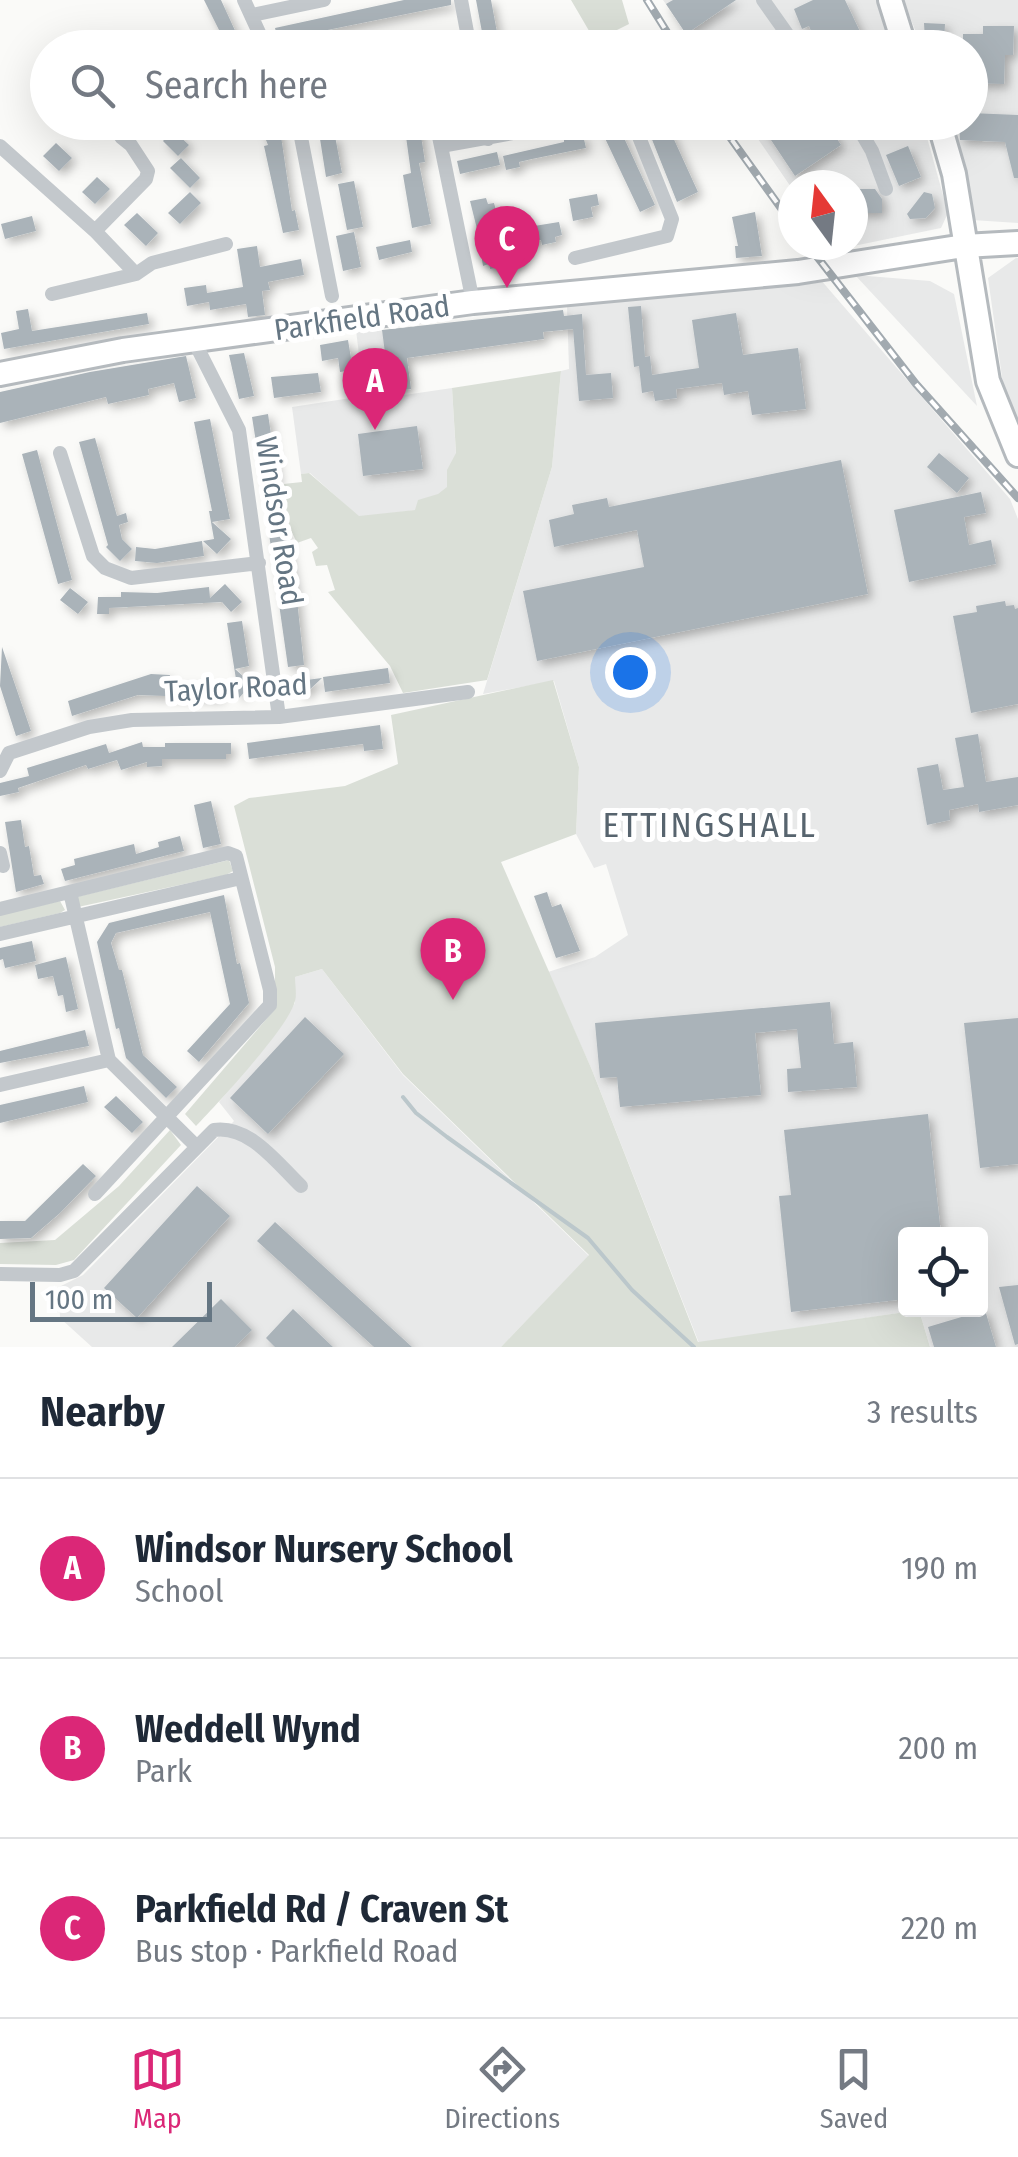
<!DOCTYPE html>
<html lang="en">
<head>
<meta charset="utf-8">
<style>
	:root { --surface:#fff; --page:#f2f2f3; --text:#1f2937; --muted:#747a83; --line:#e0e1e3; --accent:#db2777 }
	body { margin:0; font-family:"Fira Sans Condensed",sans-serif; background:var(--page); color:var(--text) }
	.controls { position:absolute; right:30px; bottom:30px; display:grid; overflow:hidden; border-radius:10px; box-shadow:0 10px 40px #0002 }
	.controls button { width:90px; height:90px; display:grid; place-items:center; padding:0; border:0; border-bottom:2px solid var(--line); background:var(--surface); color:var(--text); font:50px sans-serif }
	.compass { position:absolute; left:778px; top:170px; width:90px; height:90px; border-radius:50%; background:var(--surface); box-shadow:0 10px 40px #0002; rotate:345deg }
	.scale { position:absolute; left:30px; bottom:25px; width:182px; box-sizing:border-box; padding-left:10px; border:5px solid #657683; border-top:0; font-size:28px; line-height:35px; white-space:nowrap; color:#657683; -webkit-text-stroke:8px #fff; paint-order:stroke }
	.you { position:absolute; left:630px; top:672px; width:35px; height:35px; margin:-25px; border:8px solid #fff; border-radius:50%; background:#1a73e8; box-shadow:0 0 0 15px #1a73e833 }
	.badge { display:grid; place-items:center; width:65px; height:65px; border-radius:50%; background:var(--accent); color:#fff; font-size:32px; font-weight:700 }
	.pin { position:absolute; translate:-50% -82px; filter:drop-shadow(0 2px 5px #0008) }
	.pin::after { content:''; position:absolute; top:52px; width:35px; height:30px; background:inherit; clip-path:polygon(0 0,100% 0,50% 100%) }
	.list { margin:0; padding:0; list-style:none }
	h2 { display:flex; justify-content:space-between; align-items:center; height:130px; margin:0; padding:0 40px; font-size:42px }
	h2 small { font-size:32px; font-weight:400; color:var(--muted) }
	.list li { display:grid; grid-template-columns:65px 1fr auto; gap:30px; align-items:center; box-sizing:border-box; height:180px; padding:0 40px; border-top:2px solid var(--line) }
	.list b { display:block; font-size:38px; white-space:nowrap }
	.list p { margin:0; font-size:32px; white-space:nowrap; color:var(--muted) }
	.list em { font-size:32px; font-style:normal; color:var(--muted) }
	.icon { flex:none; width:55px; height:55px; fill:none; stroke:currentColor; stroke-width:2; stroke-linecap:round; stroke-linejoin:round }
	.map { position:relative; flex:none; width:1018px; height:1347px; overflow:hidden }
	.search { position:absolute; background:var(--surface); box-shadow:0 10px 40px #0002; left:30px; right:30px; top:30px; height:110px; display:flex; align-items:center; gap:25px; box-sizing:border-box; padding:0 35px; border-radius:55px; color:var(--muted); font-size:38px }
	.sheet { height:670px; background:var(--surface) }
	nav { display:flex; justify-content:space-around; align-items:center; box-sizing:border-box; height:140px; border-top:2px solid var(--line); background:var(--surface); font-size:28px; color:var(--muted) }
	nav a { display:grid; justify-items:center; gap:5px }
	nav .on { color:var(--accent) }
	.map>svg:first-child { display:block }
</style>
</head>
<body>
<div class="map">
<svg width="1018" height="1347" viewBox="0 0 1018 1347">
	<defs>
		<filter id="shadow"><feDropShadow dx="4.5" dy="4.5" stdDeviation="5" flood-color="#0004"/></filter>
	</defs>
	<rect width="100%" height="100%" fill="#fafaf8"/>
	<path fill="#e8e9e9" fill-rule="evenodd" d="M663 0H876L893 47H696Z
		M903 0H1018V223L972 220 948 123 970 122V48L922 47Z
		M747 123H923L948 213 941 228 834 250 831 245H853V185H793V190Z
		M1016 258H1018V423L1003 384 988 278Z
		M855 275 930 281 954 294 977 406Z
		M820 279 1010 499 1018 519V1347H930L919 1310 699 1343 592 1070 548 972 595 957 628 935 606 864 594 868 576 834 579 767 554 681 483 694 552 467 561 371 569 369 567 306ZM906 1234H980V1310H906Z
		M382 327 391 397 452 388 459 505 359 517 310 473 301 474 292 407 364 396 356 330Z
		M322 969 403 1075 589 1256 501 1347H92L60 1318 59 1287 83 1275 234 1121 219 1102 269 1042 295 1003V977Z"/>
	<path fill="#dadfd7" d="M571 0H622L629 24 595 41Z
		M561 371 552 467 487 680 403 693 390 666 328 592 335 590 327 565 316 566 312 552 318 548 311 538 297 543 276 499 274 485 302 482 301 474 309 473 359 516 415 510 418 500 438 494 447 487V470L456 453 452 388Z
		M553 680 579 767 576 834 501 862 592 1070 698 1342 919 1310 930 1347H501L589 1255 403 1074 322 969 295 977C295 985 297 994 295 1001 289 1027 217 1104 196 1126L185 1114 275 1009V967L234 806 249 798 345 786 398 764 391 715Z
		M229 860 233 871 226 875 78 907 76 897Z
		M60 901 65 910 60 913 0 927V915Z
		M170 1130 181 1145 74 1260 56 1265 0 1264V1243L55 1240 119 1186Z"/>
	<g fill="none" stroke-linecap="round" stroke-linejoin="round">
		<path stroke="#bbc7cb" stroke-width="4" d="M403 1097 416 1113 447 1137 588 1238 632 1290 694 1347"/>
	</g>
	<path fill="#aab3b9" filter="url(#shadow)" d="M204 0H221L243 48H228Z
		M404 0H451V5L278 40 275 28Z
		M476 0H491L500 48H485Z
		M673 0H736L686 34 666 4Z
		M813 0H845L864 40 847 48H818L809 26 802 29 794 9Z
		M924 23 945 24 944 42 925 41Z
		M983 26H1014L1013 55H1005L1004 84 970 83V48H963V34H983Z
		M970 113 1018 115V178H1014L1005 142 960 140 959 122H970Z
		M267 122H275L281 136 292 211 295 210 299 230 283 233 264 146 268 145 260 125Z
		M404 122H419L425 162 419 163 431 224 412 228 403 175 411 173Z
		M645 122H666L698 192 677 202Z
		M759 122H826L841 145 795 176Z
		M618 125 655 205 640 212 602 132Z
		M173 130 189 145 178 156 163 141Z
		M583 135 586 148 532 159 519 162 520 167 506 170 503 156 564 142V139Z
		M335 136 342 173 326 177 320 139Z
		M56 143 72 158 59 171 43 156Z
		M908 146 921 177 899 186 886 155Z
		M497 152 500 165 460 174 457 161Z
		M181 158 200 178 190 188 170 168Z
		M97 177 110 189 95 204 82 192Z
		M354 181 363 227 347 230 338 184Z
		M853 189H875L882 199V213H853Z
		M190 192 201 203 180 224 168 213Z
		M924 192 932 194 935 208 926 218 910 219 907 214Z
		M597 194 599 205 591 207 593 217 573 221 569 199Z
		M486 198 488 204 494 203 507 250 518 248 521 264 490 269 489 264 483 266 481 254 490 253 485 228 477 229 470 201Z
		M755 212 762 256 736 258 735 246H738L732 217Z
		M137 213 158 233 146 246 124 225Z
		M32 216 36 231 5 239 1 224Z
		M559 222 562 235 555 237 556 242 542 245 541 240 531 242 528 227Z
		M354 232 361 267 343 271 336 236Z
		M410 240 412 252 379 260 376 247Z
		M257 246 260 267 301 259 304 275 268 282 270 290 262 291 265 315 248 317 246 304 210 310 209 302 187 306 184 288 206 285 207 293 243 287 237 249Z
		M641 306 645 357 650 356 652 375 699 368 692 320 736 313 743 355 798 348 806 409 752 415 748 391 724 395 722 383 676 389 677 398 655 401 653 391 642 393 639 366 634 367 628 307Z
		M28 309 32 331 147 313 149 324 4 349 1 333 19 329 16 311Z
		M563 310 564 316 582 314 586 375 611 373 613 398 579 401 573 329 543 332 544 339 407 358 411 389 390 392 382 330Z
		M348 340 353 370 340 372 338 358 322 361 320 345Z
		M244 353 254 396 239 399 229 355Z
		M186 356 196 398 179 402 174 383 148 389 149 395 108 404 106 397 0 423V392L90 372Z
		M318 373 321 392 274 398 271 377Z
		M268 414 278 481 273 482 275 498 265 499 252 417Z
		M210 419 230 519 212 522 231 539 217 554 203 541 214 539 209 511H212L194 422Z
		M417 426 423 469 363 476 358 434Z
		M95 438 117 516 126 513 128 522 119 525 122 539 132 549 120 561 106 547 108 545 79 442Z
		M37 450 72 580 58 584 22 454Z
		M939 453 969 478 957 493 927 467Z
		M841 460 868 594 537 661 523 591 644 567 637 530 554 547 549 520 574 514 572 505 607 498 609 507Z
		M981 492 986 513 964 517 969 545 991 540 996 564 909 582 894 510Z
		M284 524 296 590 304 665 288 667 268 527Z
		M202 541 204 556 157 563 135 561 136 547 155 549Z
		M225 584 242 602 231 612 222 602 109 608V614H97L98 597H121V592L157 593 209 587 210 598Z
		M70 588 88 602 78 614 60 600Z
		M1005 601 1006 606 1014 605 1015 609 1018 608V704L971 713 953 616 977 612 976 606Z
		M242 621 249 666 235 669 252 684 239 698 227 623Z
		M2 647 31 731 16 736 0 686Z
		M388 668 390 683 325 692 323 677Z
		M304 669 306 680 322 678 304 695 291 682Z
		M151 674 170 675V681L221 683 220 698 138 695 72 716 68 701Z
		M380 725 383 749 364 751 363 744 249 759 247 743Z
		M978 734 986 782 1018 777V805L979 812 978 804 949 810 950 820 927 825 917 768 938 764 943 790 964 787 955 738Z
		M142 742 143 747H165V743H231V754H226V759H162V766L147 767V762L121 770 117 760 88 769 86 765 18 788 19 792 0 796V783L29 776 27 768 106 744 109 753Z
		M211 801 221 844 203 848 194 805Z
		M21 820 25 847 29 846 34 876 41 875 44 884 16 892 5 822Z
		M180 836 184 851 65 881 61 869 75 865 74 859 134 844 136 854 159 847 158 842Z
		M547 892 552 907 561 904 580 951 556 958 534 896Z
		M224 895 237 964 240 963 249 1003 199 1062 187 1051 230 1004 210 912 116 933 111 943 119 970H122L143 1055 177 1087 166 1098 126 1058 119 1028 116 1029 97 942 109 923Z
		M32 941 36 961 5 968 3 959 0 960V948Z
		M66 957 78 1009 66 1012 63 995 58 996 53 976 38 979 35 965Z
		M830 1002 834 1044 853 1042 857 1087 788 1092 787 1069 801 1068 797 1029 755 1033 761 1095 620 1107 617 1077 600 1078 595 1023Z
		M305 1017 344 1054 268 1134 230 1098Z
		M1018 1018V1164L980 1168 964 1023Z
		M85 1030 89 1046 0 1063V1051Z
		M84 1086 88 1102 0 1123V1105Z
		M116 1096 143 1122 132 1133 104 1107Z
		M928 1114 941 1234H906V1299L791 1312 779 1196 791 1195 784 1130Z
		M83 1164 96 1176 60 1213 31 1238 0 1239V1221H25Z
		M197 1186 230 1216 137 1318 104 1288Z
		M275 1222 412 1347H374L257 1241Z
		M1018 1285V1344L1015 1345 999 1287Z
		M221 1299 252 1330 235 1347H172Z
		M293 1309 333 1347H275L266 1338Z
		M985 1310 996 1347H934L928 1327Z"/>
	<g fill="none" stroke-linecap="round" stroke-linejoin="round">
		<g stroke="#b5babe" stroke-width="28">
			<path id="primary" d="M890 0 905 48
				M939 122 954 174 988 381 1018 455
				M0 374 123 350 473 302 798 272 964 246 1018 243"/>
		</g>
		<path stroke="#c3c8cc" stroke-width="14" d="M244 0 266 48
			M461 0 470 48
			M763 0 797 48
			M252 15 324 0
			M298 122 332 296
			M436 122 473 302
			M485 122 488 139
			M855 122 872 151 886 189
			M302 132 349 122
			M0 146 95 231 136 274
			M441 146 574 122
			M95 231 146 179 148 171 131 145 121 137
			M575 258 667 236 672 219 633 122
			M52 294 136 274 152 263 226 244
			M194 341 239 430 279 717
			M60 453 93 556 105 568 131 578 259 563
			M9 753 89 727 132 720 279 717 468 692
			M0 771 9 753
			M0 853 3 866
			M70 892 109 1060 196 1146
			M0 909 228 853 236 856 270 990V1005L95 1194
			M0 934 241 878
			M0 1085 109 1060
			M0 1274 60 1275 74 1271 214 1130C250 1125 277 1163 301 1186"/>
		<use href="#primary" stroke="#fff" stroke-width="22"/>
		<g stroke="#a2aab0" stroke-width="8">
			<path id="rail" d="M647 0 677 48
				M719 122 793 225
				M808 245 916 384 1018 498"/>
		</g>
		<use href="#rail" stroke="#fff" stroke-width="4" stroke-dasharray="11" stroke-linecap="butt"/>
	</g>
	<g text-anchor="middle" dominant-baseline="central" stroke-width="10" stroke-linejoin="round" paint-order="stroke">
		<g font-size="30" fill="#657683" stroke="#fff">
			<text transform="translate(362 318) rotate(-8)">Parkfield Road</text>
			<text transform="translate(279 521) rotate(81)">Windsor Road</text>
			<text transform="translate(236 688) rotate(-3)">Taylor Road</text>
		</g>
		<g font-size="35" letter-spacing="2.5" fill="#57646e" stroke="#fff">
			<text x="710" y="825">ETTINGSHALL</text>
		</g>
	</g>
</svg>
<div class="controls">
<button><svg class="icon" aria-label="locate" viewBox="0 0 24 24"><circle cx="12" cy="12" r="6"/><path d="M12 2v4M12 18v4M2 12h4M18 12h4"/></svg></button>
</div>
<svg class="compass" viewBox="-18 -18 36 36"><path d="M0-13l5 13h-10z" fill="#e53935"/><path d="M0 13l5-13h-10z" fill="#747a83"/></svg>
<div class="scale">100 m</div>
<div class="you"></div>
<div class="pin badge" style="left:375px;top:430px">A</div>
<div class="pin badge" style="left:453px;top:1000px">B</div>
<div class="pin badge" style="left:507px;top:288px">C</div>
<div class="search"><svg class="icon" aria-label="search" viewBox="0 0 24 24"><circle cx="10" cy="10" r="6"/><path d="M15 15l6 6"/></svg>Search here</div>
</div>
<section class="sheet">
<h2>Nearby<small>3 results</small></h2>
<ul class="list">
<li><span class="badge">A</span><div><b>Windsor Nursery School</b><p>School</p></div><em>190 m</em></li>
<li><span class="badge">B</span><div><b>Weddell Wynd</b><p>Park</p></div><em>200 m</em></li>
<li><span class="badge">C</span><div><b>Parkfield Rd / Craven St</b><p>Bus stop · Parkfield Road</p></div><em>220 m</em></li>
</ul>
</section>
<nav>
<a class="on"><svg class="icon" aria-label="map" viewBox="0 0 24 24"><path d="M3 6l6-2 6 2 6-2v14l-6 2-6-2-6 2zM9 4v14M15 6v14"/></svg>Map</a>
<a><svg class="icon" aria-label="directions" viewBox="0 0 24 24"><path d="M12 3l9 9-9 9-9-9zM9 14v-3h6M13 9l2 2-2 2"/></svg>Directions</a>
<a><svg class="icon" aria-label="saved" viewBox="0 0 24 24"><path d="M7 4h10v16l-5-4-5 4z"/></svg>Saved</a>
</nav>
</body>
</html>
